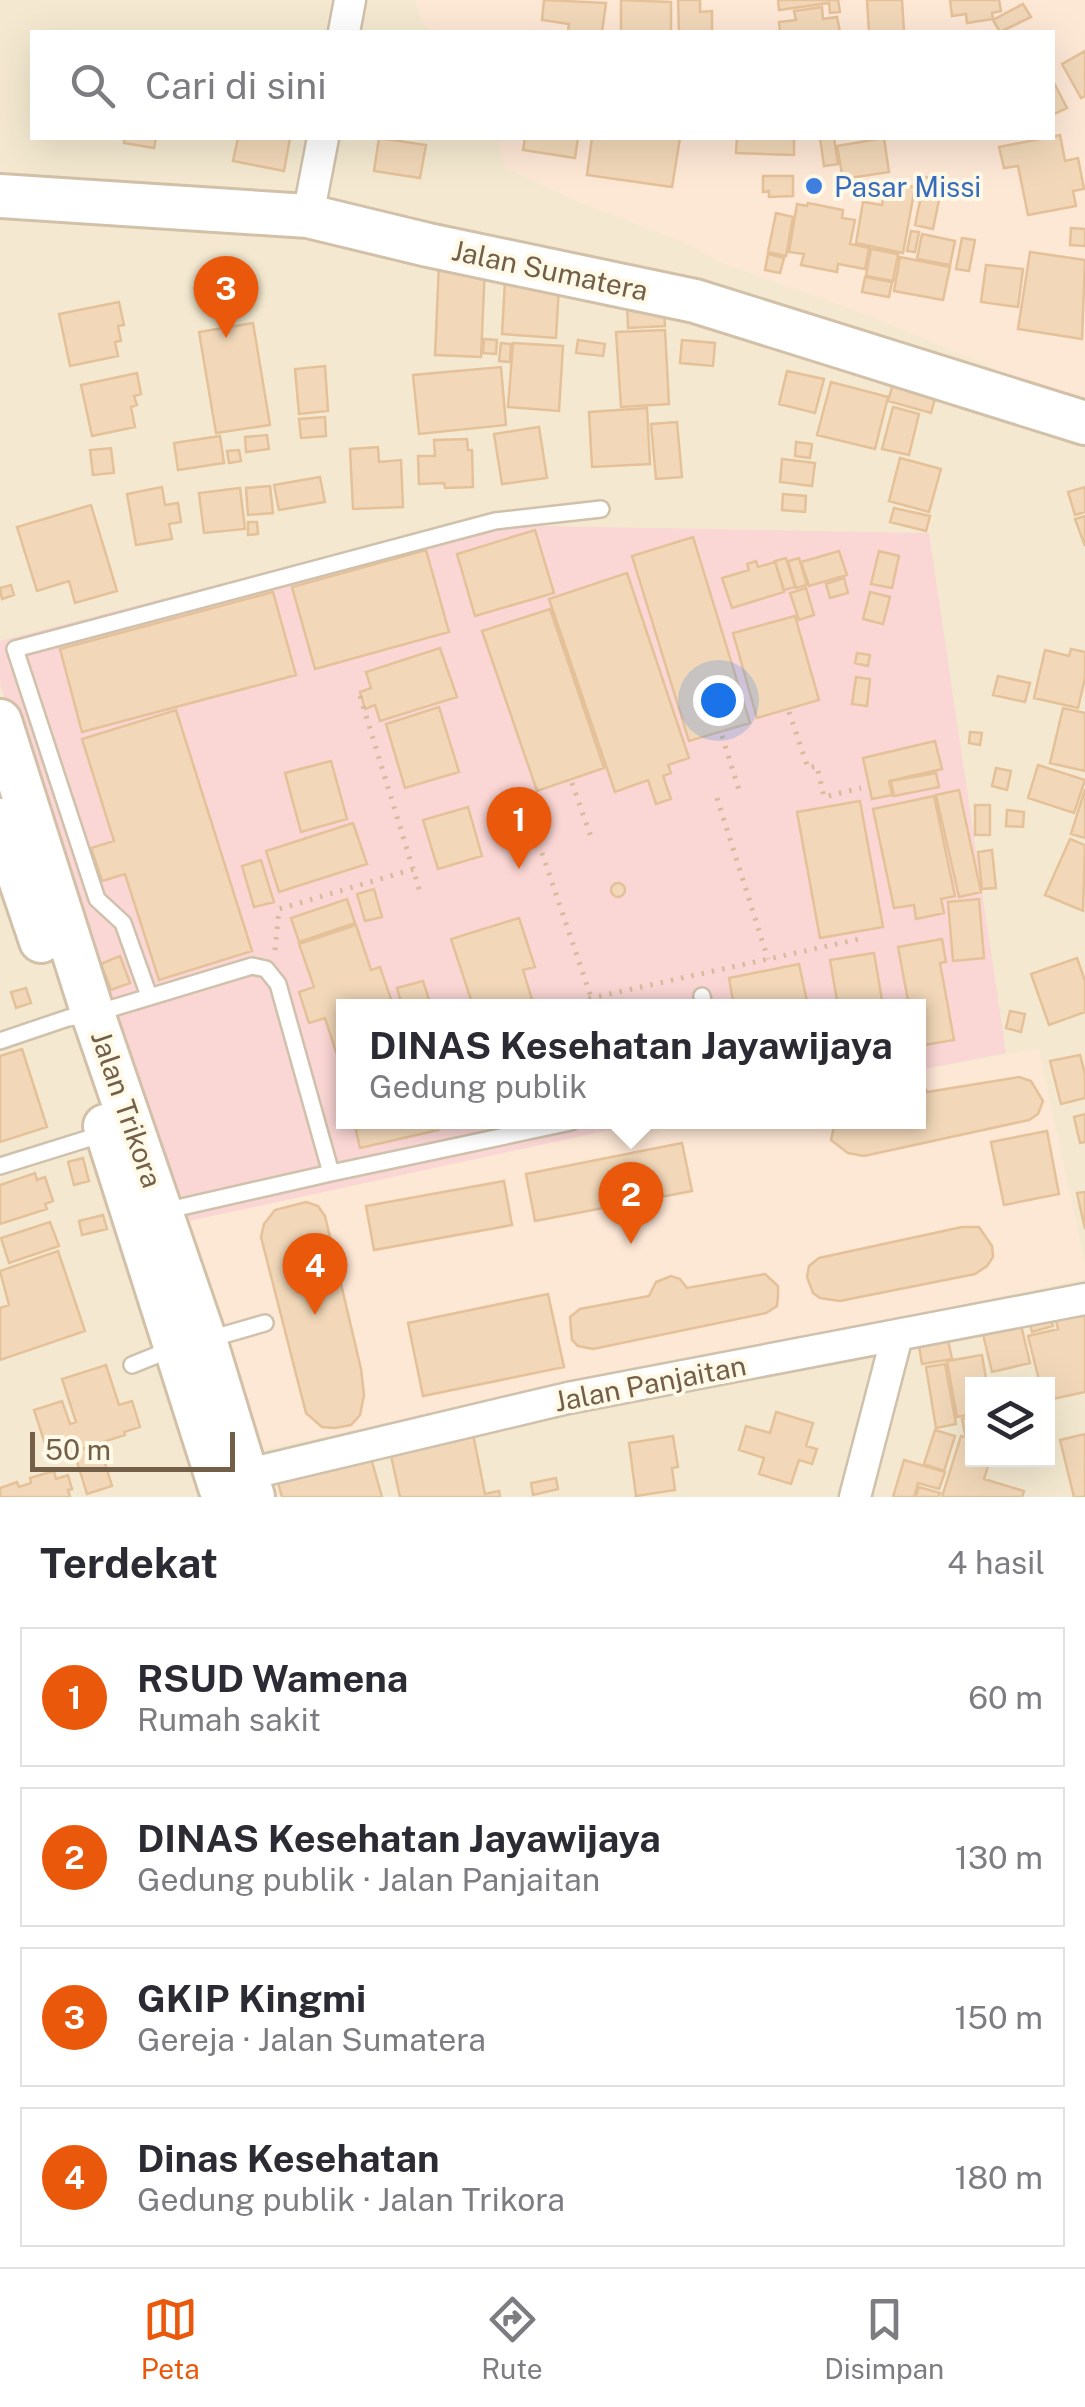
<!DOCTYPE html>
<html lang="id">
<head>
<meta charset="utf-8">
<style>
	:root { --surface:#fff; --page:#f2f2f3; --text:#2b2b33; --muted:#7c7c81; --line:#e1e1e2; --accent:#ea580c }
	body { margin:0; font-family:"Public Sans",sans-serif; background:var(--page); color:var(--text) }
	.controls { position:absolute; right:30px; bottom:30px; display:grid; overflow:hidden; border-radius:0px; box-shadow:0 10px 40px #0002 }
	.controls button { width:90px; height:90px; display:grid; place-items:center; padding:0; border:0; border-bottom:2px solid var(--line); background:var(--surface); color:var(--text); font:50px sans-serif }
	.scale { position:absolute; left:30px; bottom:25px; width:205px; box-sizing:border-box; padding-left:10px; border:5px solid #735e48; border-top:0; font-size:28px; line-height:35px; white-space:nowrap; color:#735e48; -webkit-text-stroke:8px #fff9e8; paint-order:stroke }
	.you { position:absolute; left:718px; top:700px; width:35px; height:35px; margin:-25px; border:8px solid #fff; border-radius:50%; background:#1a73e8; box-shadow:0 0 0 15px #1a73e833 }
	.badge { display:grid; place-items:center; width:65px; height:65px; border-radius:50%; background:var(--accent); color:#fff; font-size:32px; font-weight:700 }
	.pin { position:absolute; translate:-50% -82px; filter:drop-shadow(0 2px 5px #0008) }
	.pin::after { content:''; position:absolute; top:52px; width:35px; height:30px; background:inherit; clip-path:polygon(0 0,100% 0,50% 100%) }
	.popup { position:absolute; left:336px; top:999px; width:590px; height:130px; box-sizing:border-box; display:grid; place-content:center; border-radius:0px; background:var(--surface); filter:drop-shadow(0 2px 8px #0005); font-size:32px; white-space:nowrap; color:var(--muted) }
	.popup b { font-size:38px; color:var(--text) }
	.popup::after { content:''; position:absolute; left:50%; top:100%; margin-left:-20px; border:20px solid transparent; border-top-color:var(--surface) }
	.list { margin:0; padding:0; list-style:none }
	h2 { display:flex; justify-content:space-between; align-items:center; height:130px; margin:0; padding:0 40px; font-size:42px }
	h2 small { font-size:32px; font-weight:400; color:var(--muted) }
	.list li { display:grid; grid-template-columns:65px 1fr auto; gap:30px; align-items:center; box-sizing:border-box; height:140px; margin:0 20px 20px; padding:0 20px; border:2px solid var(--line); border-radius:0px }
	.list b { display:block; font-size:38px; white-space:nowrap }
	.list p { margin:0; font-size:32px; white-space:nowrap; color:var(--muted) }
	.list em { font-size:32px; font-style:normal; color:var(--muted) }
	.icon { flex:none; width:55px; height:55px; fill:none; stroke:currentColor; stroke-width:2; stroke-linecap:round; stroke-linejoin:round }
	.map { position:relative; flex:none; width:1085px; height:1497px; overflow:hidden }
	.search { position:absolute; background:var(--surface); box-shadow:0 10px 40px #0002; left:30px; right:30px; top:30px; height:110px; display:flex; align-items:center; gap:25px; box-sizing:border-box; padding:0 35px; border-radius:0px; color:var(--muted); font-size:38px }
	.sheet { height:770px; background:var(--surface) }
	nav { display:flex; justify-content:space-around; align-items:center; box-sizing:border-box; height:140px; border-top:2px solid var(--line); background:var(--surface); font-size:28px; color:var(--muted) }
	nav a { display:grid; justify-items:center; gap:5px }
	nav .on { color:var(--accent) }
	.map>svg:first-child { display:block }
</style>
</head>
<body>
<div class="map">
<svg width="1085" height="1497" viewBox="0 0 1085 1497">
	<rect width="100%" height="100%" fill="#fcf6e1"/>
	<path fill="#f4e9d0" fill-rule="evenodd" d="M0 0H1085V1497H0ZM32 32H1052V138H32ZM344 1006H918V1122H344ZM972 1384H1048V1460H972Z"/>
	<path fill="#fde7d5" d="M414 0H1085V406L867 315 722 263 683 242 581 203 504 168 498 138H1052V32H432L422 22Z
		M1039 1049 1085 1263V1279L254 1451 175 1224 646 1122H918L919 1070Z"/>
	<path fill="#fad6d4" d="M540 526 929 533 1006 1053 919 1070 918 1006H344V1122H646L175 1224 0 684V641L420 532Z"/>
	<path fill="#f2d8b9" stroke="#e4c199" stroke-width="2.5" d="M544 0 606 3 602 32 568 31 569 24 542 20Z
		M621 0 671 2V32H621Z
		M678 0H700V12L712 11V32H679Z
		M778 0H838L840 12 830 13 829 3 779 10Z
		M867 0H902L904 32H869Z
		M950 0H999L1001 11 992 13 993 19 967 23 966 14 952 16Z
		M1023 4 1031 17 1000 32 993 20Z
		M822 7 823 19 837 17 840 32H780L779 22 796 20 794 11Z
		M1085 51V96L1081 98 1062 64Z
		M1052 79 1067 108 1052 115Z
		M1060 135 1065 161 1078 158 1084 189 1073 191 1076 206 1028 215 1018 166 1004 168 999 147Z
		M125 138H156L154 148 124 143Z
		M238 138H290L284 171 233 161Z
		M379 138 426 145 420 178 374 171Z
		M525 138H578L575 158 523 150Z
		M592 138H680L672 187 587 175Z
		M737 138H794V155L736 153Z
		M820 138H834L838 164 824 166Z
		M884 138 889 172 843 179 837 146Z
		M763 176H793V196L769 197V191L763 192Z
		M925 177 943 181 933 229 915 225Z
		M887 182 915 187 903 253 856 243 863 202 882 205Z
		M808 203 843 210 842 218 855 220 850 244 869 248 865 269 838 264 837 272 801 265 804 254 789 252 797 204 807 206Z
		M776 213 793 217 786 256 768 252Z
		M1071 228 1085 229V246L1070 245Z
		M911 231 919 232 915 252 907 251Z
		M922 234 955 241 950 265 917 259Z
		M962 238 975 240 969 271 956 269Z
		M871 249 898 254 893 281 866 276Z
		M1030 252 1085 260 1082 339 1018 329Z
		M768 254 784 258 780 273 765 270Z
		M900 257 950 267 943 300 894 291Z
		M439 264 485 266 481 357 435 355Z
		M986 265 1023 269 1018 307 981 302Z
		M865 277 892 282 889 297 862 292Z
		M505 281 559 285 556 338 502 334Z
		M663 298 665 326 628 328 627 301Z
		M119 302 124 325 118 326 121 341 115 342 118 356 70 366 59 314Z
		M253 323 270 425 216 433 199 332Z
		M665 330 669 404 621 407 616 332Z
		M484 339 497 340 496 354 483 353Z
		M578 340 605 344 603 356 576 353Z
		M682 340 715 343 713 366 680 363Z
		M501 343 511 344 510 362 499 361Z
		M513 343 563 346 559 411 508 407Z
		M325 366 328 411 299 414 295 369Z
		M501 367 506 425 419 434 413 375Z
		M787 371 824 379 815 413 779 404Z
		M137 373 141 394 134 396 137 405 131 407 135 427 92 436 81 385Z
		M895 377 938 388 931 413 888 401Z
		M831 382 888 397 875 449 817 435Z
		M893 407 919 414 909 455 882 449Z
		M647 408 650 464 592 467 589 412Z
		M325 417 326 436 301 438 299 419Z
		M677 422 682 477 656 479 651 424Z
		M539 427 547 478 502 484 494 434Z
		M267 435 269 449 246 452 245 437Z
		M220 436 224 463 178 470 174 443Z
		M467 439 468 450H472L473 487 445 488 444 483 419 484 418 456H435L434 440Z
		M796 442 812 444 810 458 795 456Z
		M378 447 379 462 401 460 403 507 353 509 350 449Z
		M111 448 114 473 93 475 90 450Z
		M239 450 241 461 229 463 227 451Z
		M900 458 941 469 929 512 889 501Z
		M782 459 815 463 812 486 780 482Z
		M320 477 325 502 279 510 274 485Z
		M270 486 273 513 248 515 246 488Z
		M162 487 165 505 178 503 181 522 169 524 172 539 136 545 127 494Z
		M1085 487V512L1075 515 1068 492Z
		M240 488 245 529 204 533 199 493Z
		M783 494 806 496 805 512 782 510Z
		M91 505 117 591 75 603 69 581 37 591 17 527Z
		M894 508 930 516 926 531 890 522Z
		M1085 516V546L1075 519Z
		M248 522H257L258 534 248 535Z
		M535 530 554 593 475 616 457 554Z
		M693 537 750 723 689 741 632 556Z
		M426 550 449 632 315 669 292 587Z
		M839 551 847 575 809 586 801 562Z
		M879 551 899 556 892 588 871 584Z
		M786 558 795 587 784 590 775 561Z
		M799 558 807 585 796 588 788 561Z
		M756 561 758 567 775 562 784 592 732 608 722 578 749 570 747 564Z
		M627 573 689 758 668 765 671 773 663 776 671 799 656 804 648 780 615 792 549 599Z
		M844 578 848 593 830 598 826 584Z
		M11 585 14 595 2 599 0 588Z
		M806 588 814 615 799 620 790 593Z
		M273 592 296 675 82 732 60 649Z
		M870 592 890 597 883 624 863 619Z
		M550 609 604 768 537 791 482 631Z
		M795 616 819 700 757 718 733 633Z
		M440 648 457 697 380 721 375 705 365 709 360 692 371 688 366 672Z
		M1071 649 1085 652V678L1078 708 1034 698 1045 650 1069 656Z
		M857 653 870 655 868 666 855 663Z
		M998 676 1030 683 1025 702 993 695Z
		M856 677 870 679 867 706 852 704Z
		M439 707 459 772 405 788 386 724Z
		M1063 708 1085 713V771L1050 763Z
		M176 710 252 951 159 980 125 874 102 881 91 848 114 841 82 739Z
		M970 732 982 733 980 745 969 743Z
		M935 741 942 769 889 781 892 795 872 799 863 758Z
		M331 761 347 819 301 832 285 773Z
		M1038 765 1085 780 1074 813 1028 798Z
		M996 768 1011 771 1007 790 992 786Z
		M936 773 939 787 894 796 891 781Z
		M1085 789V838L1071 834Z
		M959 790 981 892 959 897 936 795Z
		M934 796 955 896 941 899 944 913 916 919 914 905 894 908 873 809Z
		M860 801 883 927 820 938 797 812Z
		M975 805H990V835H975Z
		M468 807 482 856 438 869 423 820Z
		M1007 810 1024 812 1023 827 1006 826Z
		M353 823 367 864 279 892 266 851Z
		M1070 839 1085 845 1083 911 1045 895Z
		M992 850 996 888 982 889 978 852Z
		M261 860 274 902 254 907 242 866Z
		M611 890a7 7 0 1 1 14 0a7 7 0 1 1-14 0Z
		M374 889 382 917 365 921 357 894Z
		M347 899 355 923 299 942 291 918Z
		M979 899 984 958 953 961 948 902Z
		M519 918 535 967 523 970 534 1006H473L451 939Z
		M356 925 371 970 380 967 391 999 383 1001 384 1006H344V1063L340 1064 325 1018 309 1023 299 992 314 987 299 944Z
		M942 939 946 962 940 963 954 1040 918 1046V1006H909L898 947Z
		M874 953 883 1006H838L830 960Z
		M120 956 130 983 111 990 101 964Z
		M1077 958 1085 981V1012L1049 1025 1031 974Z
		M799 964 808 1006H734L729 978Z
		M423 981 431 1006H402L397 988Z
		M26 988 31 1003 16 1008 11 992Z
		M1010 1011 1025 1014 1021 1032 1006 1028Z
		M22 1049 47 1127 0 1142V1056Z
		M1080 1055 1085 1074V1098L1061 1104 1050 1061Z
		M1019 1077 1031 1081 1043 1101 1038 1114 1029 1120 864 1156 848 1153 831 1140 835 1122H918V1081H922L927 1092Z
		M1085 1114V1142L1080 1143 1074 1117Z
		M354 1122H436L438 1130 360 1148Z
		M1047 1131 1059 1194 1004 1205 991 1142Z
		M682 1143 692 1191 535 1221 526 1174Z
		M83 1158 89 1181 74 1185 68 1162Z
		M35 1173 37 1180 45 1177 53 1201 45 1204 47 1209 0 1224V1185Z
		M504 1181 512 1225 374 1250 366 1206Z
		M1085 1192V1229L1077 1193Z
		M306 1202 318 1206 325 1216 361 1369 364 1395 360 1415 351 1425 335 1428 322 1427 306 1413 261 1237 264 1224 275 1210Z
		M103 1215 107 1229 82 1235 79 1221Z
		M50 1222 59 1246 9 1263 1 1238Z
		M962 1227H979L992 1246 993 1257 987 1266 975 1274 840 1301 820 1298 813 1293 807 1277 809 1266 819 1258Z
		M58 1251 85 1331 0 1360V1308L9 1305 0 1271Z
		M765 1274 778 1286V1296L777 1306 766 1313 593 1349 578 1346 572 1340 570 1317 580 1309 649 1296 656 1282 671 1276 680 1279 687 1288Z
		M548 1294 564 1367 423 1396 408 1323Z
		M1085 1309V1392L1048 1400V1384H1040L1028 1336 1058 1329 1055 1316Z
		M1050 1317 1053 1326 1032 1332 1029 1321Z
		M1020 1321 1030 1363 992 1372 982 1330Z
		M947 1335 952 1359 922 1364 918 1340Z
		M982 1355 987 1384H972V1414L957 1417 947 1361Z
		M945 1364 956 1424 936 1428 926 1367Z
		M106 1365 119 1405 132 1401 140 1427 124 1432 125 1435 50 1459 34 1410 62 1401 70 1424 76 1422 62 1379Z
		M776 1412 813 1423 806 1446 817 1449 812 1464 799 1460 791 1484 759 1474 764 1458 739 1450 746 1426 770 1433Z
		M972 1417V1433L965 1434 962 1419Z
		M935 1430 955 1436 944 1471 924 1464Z
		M473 1434 485 1494 499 1491 500 1497H400L390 1451Z
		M1085 1434V1497H1074L1060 1440Z
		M673 1436 678 1467 672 1468 675 1490 636 1496 629 1443Z
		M961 1436 972 1439V1460H990L984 1479 1024 1491 1022 1497H942Z
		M99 1444 112 1486 87 1494 74 1452Z
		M371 1458 382 1497H282L278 1483Z
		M904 1460 945 1472 939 1489 918 1483 914 1497H893Z
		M54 1471 56 1479 68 1475 72 1489 68 1490 70 1497H0V1488L17 1482 19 1487 31 1483 30 1478Z
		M556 1478 558 1489 533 1495 531 1483Z
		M919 1487 940 1493 938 1497H916Z"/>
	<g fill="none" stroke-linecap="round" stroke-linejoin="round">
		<g stroke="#cfc1ab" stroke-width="20">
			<path id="lane" d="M149 996 123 923 97 899 15 649 495 521 601 509
				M702 996 704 1006
				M0 1041 68 1018 93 1014 252 966 266 969 278 984 331 1173 571 1122
				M0 1166 103 1134
				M164 1211 331 1173
				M206 1340 265 1323
				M132 1365 174 1348"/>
		</g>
		<g stroke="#cfc1ab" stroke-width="35">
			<path id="street" d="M344 32 350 0
				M308 216 323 138
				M227 1479 568 1398 1085 1299
				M855 1497 897 1336"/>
		</g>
		<g stroke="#d2c1a8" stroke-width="48">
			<path id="secondary" d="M0 196 308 216 428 245 695 301 1085 423
				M0 721 93 1014 205 1340 253 1497
				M0 820 41 941
				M105 1126 220 1487"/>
		</g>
		<path stroke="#d6bc9c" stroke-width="5" stroke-dasharray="2.5 8" stroke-linecap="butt" d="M360 696 420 892
			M789 712 808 768 817 766 824 797 861 788
			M722 736 739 790
			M572 783 591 837
			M717 798 768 959
			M542 853 591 997
			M275 950 279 909 414 869
			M581 1006 591 998 864 938"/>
		<use href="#lane" stroke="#fff" stroke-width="15"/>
		<use href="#street" stroke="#fff" stroke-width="30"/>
		<use href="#secondary" stroke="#fff" stroke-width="42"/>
	</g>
	<circle fill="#3f7fe0" stroke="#fff9e8" stroke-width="4" cx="814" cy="186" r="10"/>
	<g text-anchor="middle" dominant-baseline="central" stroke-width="8" stroke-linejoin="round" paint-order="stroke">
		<g font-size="28" fill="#366cbe" stroke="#fff9e8" text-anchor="start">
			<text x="834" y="186">Pasar Missi</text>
		</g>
		<g font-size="28" fill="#735e48" stroke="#fff9e8">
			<text transform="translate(550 270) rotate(12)">Jalan Sumatera</text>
			<text transform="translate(127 1109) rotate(71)">Jalan Trikora</text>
			<text transform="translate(650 1383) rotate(-11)">Jalan Panjaitan</text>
		</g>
	</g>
</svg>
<div class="controls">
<button><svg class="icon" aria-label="layers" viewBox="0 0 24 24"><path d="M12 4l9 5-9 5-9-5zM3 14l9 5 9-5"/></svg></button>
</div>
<div class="scale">50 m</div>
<div class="you"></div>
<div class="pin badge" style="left:519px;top:869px">1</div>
<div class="pin badge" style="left:631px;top:1244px">2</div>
<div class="popup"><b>DINAS Kesehatan Jayawijaya</b>Gedung publik</div>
<div class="pin badge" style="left:226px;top:338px">3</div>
<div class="pin badge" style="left:315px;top:1315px">4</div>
<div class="search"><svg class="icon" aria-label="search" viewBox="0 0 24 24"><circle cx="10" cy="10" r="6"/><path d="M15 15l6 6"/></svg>Cari di sini</div>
</div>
<section class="sheet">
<h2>Terdekat<small>4 hasil</small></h2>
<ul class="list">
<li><span class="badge">1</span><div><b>RSUD Wamena</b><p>Rumah sakit</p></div><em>60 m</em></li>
<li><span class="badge">2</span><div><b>DINAS Kesehatan Jayawijaya</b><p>Gedung publik · Jalan Panjaitan</p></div><em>130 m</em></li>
<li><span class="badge">3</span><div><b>GKIP Kingmi</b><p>Gereja · Jalan Sumatera</p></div><em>150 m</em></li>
<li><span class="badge">4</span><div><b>Dinas Kesehatan</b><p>Gedung publik · Jalan Trikora</p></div><em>180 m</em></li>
</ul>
</section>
<nav>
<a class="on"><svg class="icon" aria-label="map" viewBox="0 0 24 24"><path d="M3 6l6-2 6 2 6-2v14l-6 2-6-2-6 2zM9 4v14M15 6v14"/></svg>Peta</a>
<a><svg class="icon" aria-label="directions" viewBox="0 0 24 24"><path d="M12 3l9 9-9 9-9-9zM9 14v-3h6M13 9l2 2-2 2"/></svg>Rute</a>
<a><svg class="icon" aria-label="saved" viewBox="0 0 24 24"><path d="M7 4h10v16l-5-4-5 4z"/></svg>Disimpan</a>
</nav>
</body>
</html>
